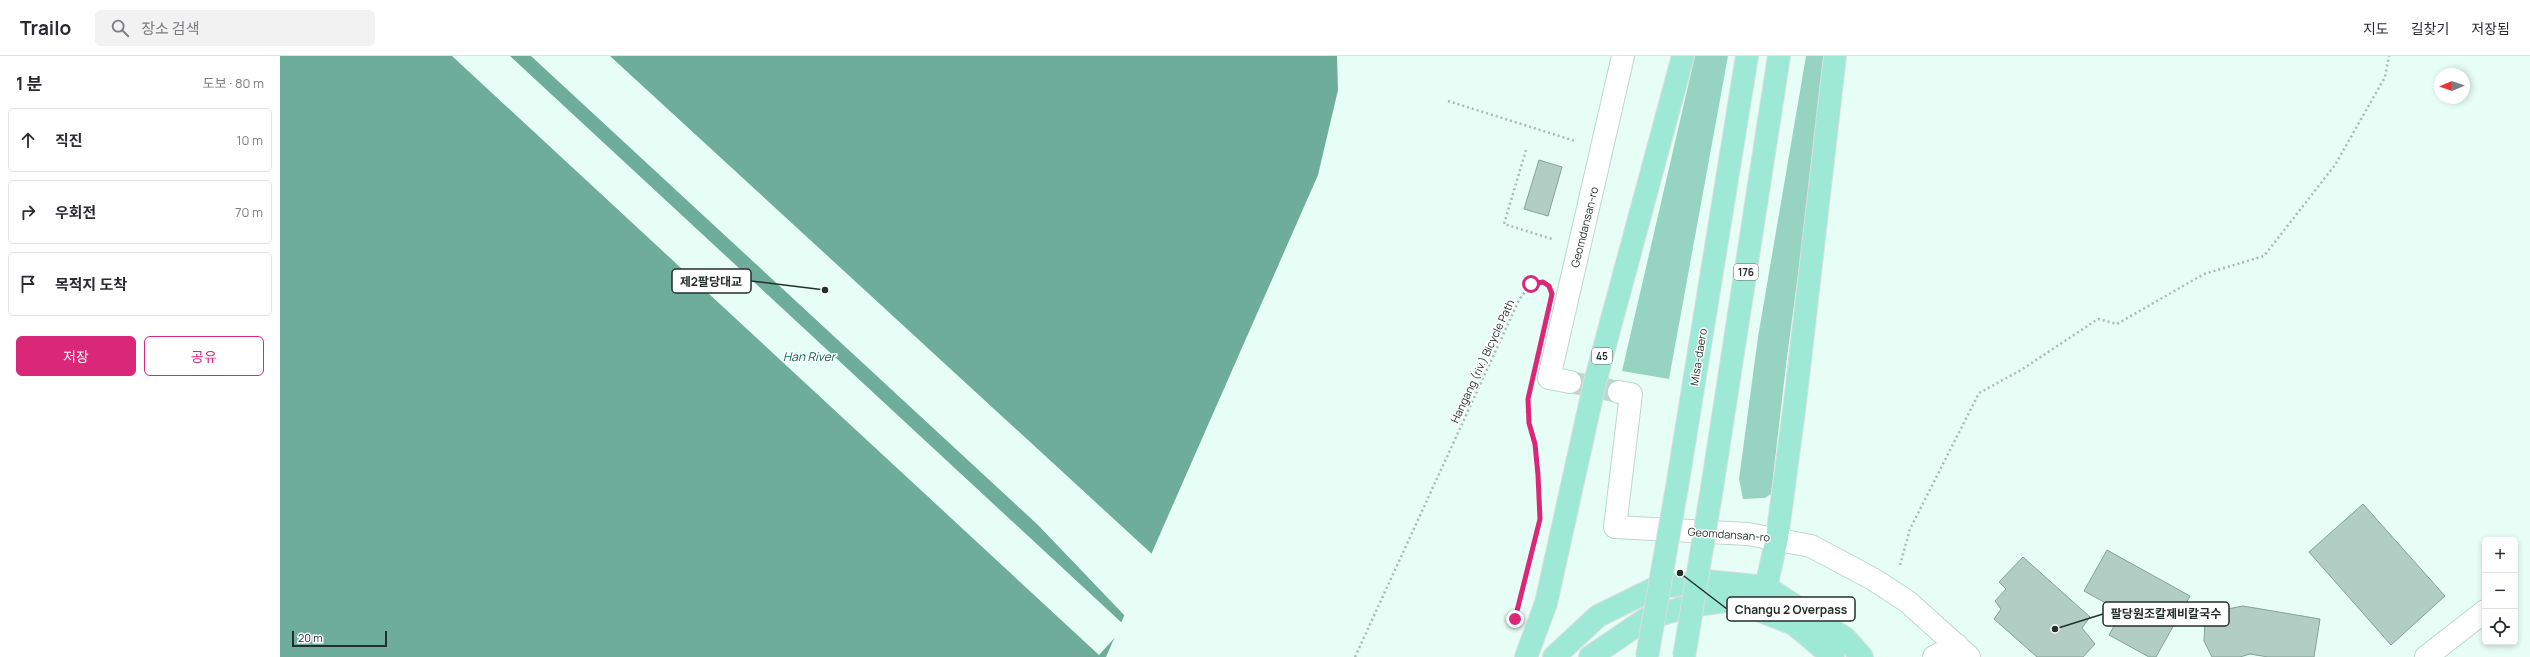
<!DOCTYPE html>
<html lang="ko">
<head>
<meta charset="utf-8">
<style>
	:root { --surface:#fff; --page:#f2f2f3; --text:#2b2b33; --muted:#7c7c81; --line:#e1e1e2; --accent:#db2777 }
	body { margin:0; font-family:Manrope,"Noto Sans KR",sans-serif; background:var(--page); color:var(--text) }
	.controls { position:absolute; right:12px; bottom:12px; display:grid; overflow:hidden; border-radius:6px; box-shadow:0 2px 6px #0003 }
	.controls button { width:36px; height:36px; display:grid; place-items:center; padding:0; border:0; border-bottom:1px solid var(--line); background:var(--surface); color:var(--text); font:20px sans-serif }
	.compass { position:absolute; left:2154px; top:12px; width:36px; height:36px; border-radius:50%; background:var(--surface); box-shadow:0 2px 6px #0003; rotate:268deg }
	.scale { position:absolute; left:12px; bottom:10px; width:95px; box-sizing:border-box; padding-left:4px; border:2px solid #242f2b; border-top:0; font-size:11px; line-height:14px; white-space:nowrap; color:#242f2b; -webkit-text-stroke:3px #fff; paint-order:stroke }
	.stop { position:absolute; width:12px; height:12px; margin:-9px; border:3px solid #db2777; border-radius:50%; background:#fff }
	.stop.end { background:#db2777; border-color:#fff; box-shadow:0 1px 4px #0008 }
	.list { margin:0; padding:0; list-style:none }
	h2 { display:flex; justify-content:space-between; align-items:center; height:52px; margin:0; padding:0 16px; font-size:17px }
	h2 small { font-size:13px; font-weight:400; color:var(--muted) }
	.list li { display:grid; grid-template-columns:26px 1fr auto; gap:12px; align-items:center; box-sizing:border-box; height:64px; margin:0 8px 8px; padding:0 8px; border:1px solid var(--line); border-radius:6px }
	.list b { display:block; font-size:15px; white-space:nowrap }
	.list em { font-size:13px; font-style:normal; color:var(--muted) }
	.actions { display:flex; gap:8px; padding:12px 16px }
	.actions a { flex:1; padding:9px 0; border:1px solid var(--accent); border-radius:6px; text-align:center; font-size:14px; color:var(--accent) }
	.actions .main { background:var(--accent); color:#fff }
	.icon { flex:none; width:22px; height:22px; fill:none; stroke:currentColor; stroke-width:2; stroke-linecap:round; stroke-linejoin:round }
	.map { position:relative; flex:none; width:2250px; height:601px; overflow:hidden }
	header { display:flex; align-items:center; gap:24px; box-sizing:border-box; height:56px; padding:0 20px; background:var(--surface); border-bottom:1px solid var(--line) }
	header strong { font-size:19px }
	nav { display:flex; gap:22px; margin-inline-start:auto; font-size:14px }
	.search { width:280px; height:36px; background:var(--page); display:flex; align-items:center; gap:10px; box-sizing:border-box; padding:0 14px; border-radius:6px; color:var(--muted); font-size:15px }
	main { display:flex }
	aside { flex:1; background:var(--surface) }
	.map>svg:first-child { display:block }
</style>
</head>
<body>
<header>
<strong>Trailo</strong>
<div class="search"><svg class="icon" aria-label="search" viewBox="0 0 24 24"><circle cx="10" cy="10" r="6"/><path d="M15 15l6 6"/></svg>장소 검색</div>
<nav><a>지도</a><a>길찾기</a><a>저장됨</a></nav>
</header>
<main>
<aside>
<h2>1 분<small>도보 · 80 m</small></h2>
<ul class="list">
<li><svg class="icon" aria-label="ahead" viewBox="0 0 24 24"><path d="M12 20V5M6 11l6-6 6 6"/></svg><div><b>직진</b></div><em>10 m</em></li>
<li><svg class="icon" aria-label="right" viewBox="0 0 24 24"><path d="M7 20v-9h11M14 6l5 5-5 5"/></svg><div><b>우회전</b></div><em>70 m</em></li>
<li><svg class="icon" aria-label="arrive" viewBox="0 0 24 24"><path d="M6 21V4h12l-3 4 3 4H6"/></svg><div><b>목적지 도착</b></div></li>
</ul>
<div class="actions"><a class="main">저장</a><a>공유</a></div>
</aside>
<div class="map">
<svg width="2250" height="601" viewBox="0 0 2250 601">
	<rect width="100%" height="100%" fill="#e7fef6"/>
	<path fill="#96d4c1" d="M1415 0H1448L1389 323 1342 315Z
		M1526 0H1547L1506 309 1492 430 1491 438 1485 442 1463 443 1459 423 1478 281Z"/>
	<path fill="#6fad9b" d="M0 0H1057L1058 34 1038 119 826 601H0Z"/>
	<path fill="#e7fef6" d="M172 0H230L843 568 839 577 819 599Z
		M251 0H330L873 499 846 561 758 469Z"/>
	<path fill="#b1cdc4" stroke="#86a198" d="M1259 104 1282 111 1268 160 1244 153Z
		M2083 448 2165 540 2111 589 2029 496Z
		M1827 494 1910 540 1876 601H1869L1829 579 1842 556 1804 535Z
		M1743 501 1810 561 1802 572 1815 588 1803 601H1757L1714 563 1721 553 1715 545 1726 533 1719 526Z
		M1963 550 2040 563 2034 601H1988L1970 598 1960 601H1932L1924 585 1925 565 1942 554Z"/>
	<g fill="none" stroke-linecap="round" stroke-linejoin="round">
		<path stroke="#c0d5cd" stroke-width="22" stroke-dasharray="22 11" stroke-linecap="butt" d="M1290 326 1339 336"/>
		<g stroke="#bbd7ce" stroke-width="24">
			<path id="minor" d="M1290 326 1269 322 1343 0
				M1339 336 1351 338 1335 471 1468 478 1531 490 1593 523 1628 546 1689 601
				M1654 601 1677 589
				M2146 601 2205 555"/>
		</g>
		<g stroke="#dcdedd" stroke-width="24">
			<path id="primary" d="M1397 431 1467 0
				M1432 432 1499 0
				M1486 531 1497 482 1515 347 1555 0
				M1246 601 1266 547 1315 326 1403 0
				M1274 601 1318 560 1375 532 1426 525 1486 531 1565 582 1582 601
				M1310 601 1366 563 1409 550 1446 545 1478 554 1514 568 1553 601"/>
		</g>
		<path stroke="#a8bbb5" stroke-width="2.5" stroke-dasharray="2 3" stroke-linecap="butt" d="M1168 45 1295 85
			M1246 94 1224 168 1272 183
			M1249 340 1247 356 1255 388 1260 439
			M1620 509 1630 473 1699 337 1741 314 1818 263 1837 268 1924 218 1984 200 2055 109 2105 21 2109 0
			M1075 601 1239 244 1251 228 1263 227"/>
		<use href="#minor" stroke="#fff" stroke-width="22"/>
		<use href="#primary" stroke="#9de9d6" stroke-width="22"/>
		<g stroke="#dcdedd" stroke-width="24" stroke-linecap="butt">
			<path id="primary-bridge" d="M1367 601 1397 431
				M1404 601 1432 432"/>
		</g>
		<use href="#primary-bridge" stroke="#9de9d6" stroke-width="22"/>
	</g>
	<g fill="none" stroke-linecap="round" stroke-linejoin="round">
		<path stroke="#db2777" stroke-width="5" d="M1235 563 1260 463 1258 419 1255 388 1249 367 1248 343 1272 238 1269 230 1263 226 1251 228"/>
	</g>
	<g text-anchor="middle" dominant-baseline="central" stroke-width="3" stroke-linejoin="round" paint-order="stroke">
		<g fill="#fff" stroke="#666d6b" stroke-width="1">
			<rect x="1454" y="208" width="24" height="16" rx="3"/>
			<rect x="1312" y="292" width="20" height="16" rx="3"/>
		</g>
		<g font-size="10" font-weight="bold" fill="#242f2b">
			<text x="1466" y="216">176</text>
			<text x="1322" y="300">45</text>
		</g>
		<g font-size="11" fill="#242f2b" stroke="#fff">
			<text transform="translate(1304 171) rotate(-76)">Geomdansan-ro</text>
			<text transform="translate(1418 301) rotate(-81)">Misa-daero</text>
			<text transform="translate(1202 305) rotate(-65)">Hangang (riv.) Bicycle Path</text>
			<text transform="translate(1449 478) rotate(4)">Geomdansan-ro</text>
		</g>
		<g font-size="12" font-style="italic" fill="#0e6250" stroke="#fff">
			<text x="529" y="300">Han River</text>
		</g>
	</g>
	<path fill="none" stroke="#242f2b" stroke-width="1.5" d="M545 234L471 225M1400 517L1447 553M1775 573L1823 558"/>
	<g fill="#242f2b" stroke="#fff" stroke-width="1.5">
		<circle cx="545" cy="234" r="4"/>
		<circle cx="1400" cy="517" r="4"/>
		<circle cx="1775" cy="573" r="4"/>
	</g>
	<g fill="#fff" stroke="#242f2b" stroke-width="1.5">
		<rect x="392" y="213" width="79" height="24" rx="4"/>
		<rect x="1447" y="541" width="128" height="24" rx="4"/>
		<rect x="1823" y="546" width="126" height="24" rx="4"/>
	</g>
	<g font-size="12" text-anchor="middle" font-weight="bold" fill="#242f2b">
		<text x="431" y="230">제2팔당대교</text>
		<text x="1511" y="558">Changu 2 Overpass</text>
		<text x="1886" y="562">팔당원조칼제비칼국수</text>
	</g>
</svg>
<div class="controls">
<button>+</button>
<button>−</button>
<button><svg class="icon" aria-label="locate" viewBox="0 0 24 24"><circle cx="12" cy="12" r="6"/><path d="M12 2v4M12 18v4M2 12h4M18 12h4"/></svg></button>
</div>
<svg class="compass" viewBox="-18 -18 36 36"><path d="M0-13l5 13h-10z" fill="#e53935"/><path d="M0 13l5-13h-10z" fill="#7c7c81"/></svg>
<div class="scale">20 m</div>
<div class="stop" style="left:1251px;top:228px"></div>
<div class="stop end" style="left:1235px;top:563px"></div>
</div>
</main>
</body>
</html>
